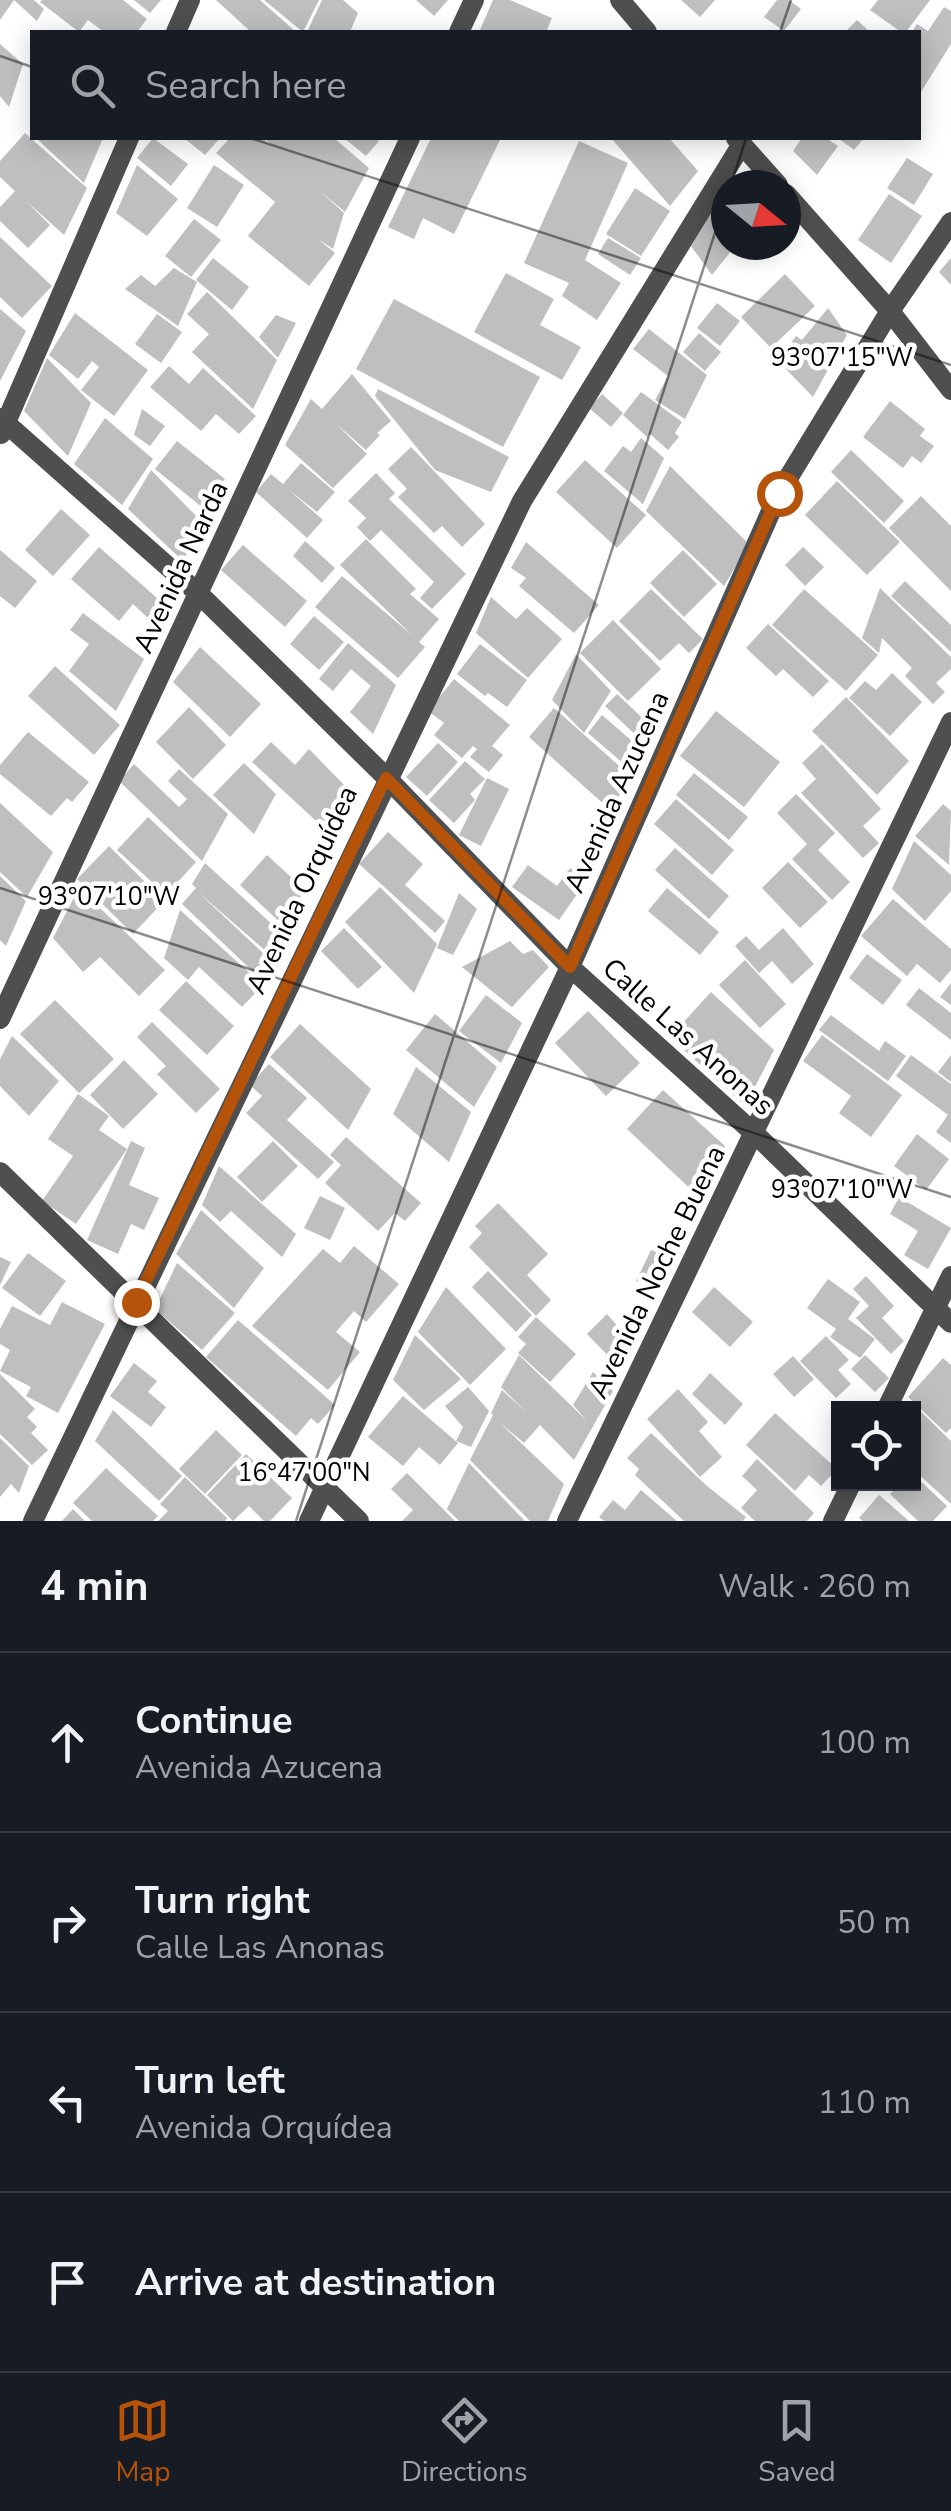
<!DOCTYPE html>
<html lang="en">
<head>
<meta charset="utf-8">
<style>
	:root { --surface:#171b24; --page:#242831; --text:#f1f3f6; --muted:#9ea1a6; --line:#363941; --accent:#b45309 }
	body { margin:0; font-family:"Nunito Sans",sans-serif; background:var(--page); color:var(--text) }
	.controls { position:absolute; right:30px; bottom:30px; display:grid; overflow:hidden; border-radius:0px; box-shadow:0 5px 25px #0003 }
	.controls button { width:90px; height:90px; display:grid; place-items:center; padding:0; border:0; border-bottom:2px solid var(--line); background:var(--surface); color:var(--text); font:50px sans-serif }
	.compass { position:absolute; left:711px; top:170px; width:90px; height:90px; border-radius:50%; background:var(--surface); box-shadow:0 5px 25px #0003; rotate:108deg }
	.stop { position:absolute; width:30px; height:30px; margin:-22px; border:8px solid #b45309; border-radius:50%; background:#fff }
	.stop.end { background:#b45309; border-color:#fff; box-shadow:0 2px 10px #0008 }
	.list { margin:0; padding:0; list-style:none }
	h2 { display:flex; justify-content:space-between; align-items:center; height:130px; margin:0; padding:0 40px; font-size:42px }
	h2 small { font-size:32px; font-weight:400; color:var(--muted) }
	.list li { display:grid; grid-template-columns:65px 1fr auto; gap:30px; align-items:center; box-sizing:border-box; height:180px; padding:0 40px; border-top:2px solid var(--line) }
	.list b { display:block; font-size:38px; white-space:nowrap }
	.list p { margin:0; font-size:32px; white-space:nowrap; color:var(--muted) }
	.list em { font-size:32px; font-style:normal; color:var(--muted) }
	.icon { flex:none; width:55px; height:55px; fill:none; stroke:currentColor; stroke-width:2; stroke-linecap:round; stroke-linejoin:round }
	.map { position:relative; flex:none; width:951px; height:1521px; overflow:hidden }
	.search { position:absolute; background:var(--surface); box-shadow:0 5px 25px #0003; left:30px; right:30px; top:30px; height:110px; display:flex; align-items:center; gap:25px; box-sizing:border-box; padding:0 35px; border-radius:0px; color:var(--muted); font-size:38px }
	.sheet { height:850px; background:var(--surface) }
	nav { display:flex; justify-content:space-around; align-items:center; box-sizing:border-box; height:140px; border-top:2px solid var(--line); background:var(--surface); font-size:28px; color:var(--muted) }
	nav a { display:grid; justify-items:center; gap:5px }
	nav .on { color:var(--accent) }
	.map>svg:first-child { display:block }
</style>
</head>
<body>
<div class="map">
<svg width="951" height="1521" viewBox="0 0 951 1521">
	<rect width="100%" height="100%" fill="#fff"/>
	<path fill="#bfbfbf" d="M0 0H34L44 9 37 21 14 0 0 20Z
		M42 0H123L147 19 137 32H104L88 20 79 32 40 2Z
		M134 0H161L150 13Z
		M216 0H260L296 32H251Z
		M264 0H319L303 32Z
		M322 0H343L358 13 350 32H307Z
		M416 0H448L434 16Z
		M493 0H510L552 18 546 32H479Z
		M681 0H715L700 17Z
		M777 0H789L801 9 784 31 764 17Z
		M878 0H930L906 32H901L870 10Z
		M944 7 951 11V44L919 95V32H912L917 24 928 31Z
		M857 20 870 32H845Z
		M0 44 23 64 9 107 0 96Z
		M25 133 87 188 64 235 26 201 50 225 28 248 0 221V207L15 191 0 177V161Z
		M36 138H103L84 183Z
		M153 138 188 164 171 186 137 158Z
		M184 138H220L205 155Z
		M230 138H262L273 147 264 138H334L369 168 345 212 319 190 344 213 333 249 318 239 335 253 309 286 248 236 275 202 216 153Z
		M344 138H376L379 141 366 156Z
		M431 138H501L454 234 423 218 414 239 388 227Z
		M611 138H669L698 171 670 206Z
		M802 138H826L838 146 817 175 793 151Z
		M838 138H864L854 150Z
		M579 141 628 163 585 260 621 283 597 320 562 296 569 283 524 263Z
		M907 158 933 174 914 205 887 188Z
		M137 165 178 199 147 236 116 213Z
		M214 165 244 185 217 227 187 208Z
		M635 188 670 211 641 256 606 234Z
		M889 194 922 216 891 263 858 240Z
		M721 195 726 201V245H736L712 275 691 246Z
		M194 219 221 240 191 277 165 256Z
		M0 237 52 286 22 318 0 297Z
		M608 238 641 258 630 275 598 254Z
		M213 258 249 287 232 310 196 280Z
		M951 258V285L939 272Z
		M174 268 197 282 178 326 125 289 141 275 155 286Z
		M506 273 554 299 540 325 581 347 562 380 474 332Z
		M785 274 815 306 771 348 741 317Z
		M207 292 277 360 253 409 192 352 209 334 187 314Z
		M394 299 540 377 503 447 356 369Z
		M717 303 740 321 720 346 697 328Z
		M828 308 847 335 813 397 782 365 790 355 785 351 796 336 802 340Z
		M0 309 26 331 0 381Z
		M75 313 148 370 114 416 81 390 99 367 92 361 78 379 49 355Z
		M157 314 182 332 161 363 135 344Z
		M276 315 296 323 278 358 259 337Z
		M649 329 707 375 685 419 655 400 668 376 633 349Z
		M699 333 721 352 705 371 683 352Z
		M47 358 91 403 68 456 24 411Z
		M169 366 189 384 203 368 256 416 239 434 216 414 201 431 150 387Z
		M352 374 391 421 377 433 380 435 366 450 334 422 367 454 333 488 285 445 311 399 322 409Z
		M378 389 509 457 491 492 435 470 375 396Z
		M641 392 682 422 675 433 679 437 668 450 650 434 647 437 623 415Z
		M602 394 623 413 611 427 589 408Z
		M890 401 925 429 920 436 934 446 921 463 912 456 903 468 863 437Z
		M142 409 165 426 150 446 134 435Z
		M105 418 153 459 122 505 74 464Z
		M641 438 664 458 643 504 604 471 623 446 631 452Z
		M177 441 225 479 203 508 155 469Z
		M411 447 485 524 462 547 442 526 434 533 398 497 407 489 388 469Z
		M851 450 904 501 884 523 831 472Z
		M585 460 646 515 617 548 556 492Z
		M301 463 335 492 317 512 289 490 323 520 307 538 256 492 271 474 283 484Z
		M670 466 749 544 724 586 646 511Z
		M151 470 202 522 183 561 128 509Z
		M376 473 395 493 389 499 466 574 432 609 420 598 434 582 381 530 370 541 357 527 366 518 348 501Z
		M837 481 900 542 867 575 805 515Z
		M921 496 951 526V591L889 528Z
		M61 509 90 535 53 576 25 550Z
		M366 539 416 589 410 594 439 619 419 642 425 647 398 678 315 607 342 576 412 635 340 565Z
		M305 541 335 568 322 583 293 556Z
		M526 542 599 605 574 633 519 586 526 578 511 568Z
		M243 545 307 601 285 627 221 570Z
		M99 547 165 605 151 621 133 604 119 621 71 579Z
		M803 547 824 567 805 586 785 565Z
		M0 550 37 581 15 608 0 596Z
		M683 550 717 584 684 617 650 583Z
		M905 581 951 625V652L891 596Z
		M880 588 951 657V669L936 683 945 692 933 704 905 676 912 668 882 638 879 653 862 638Z
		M651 589 703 639 689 653 679 643 660 661 619 621Z
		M804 589 878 655 846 691 772 625Z
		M491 597 516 619 527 608 562 639 528 678 476 633Z
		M83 613 144 659 116 711 69 671 89 644 70 630Z
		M314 616 344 642 319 670 290 644Z
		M613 620 661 669 628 701 580 653Z
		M768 624 829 681 813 697 783 669 776 676 746 648Z
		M348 643 396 685 373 734 350 712 371 686 351 669 333 691 319 679Z
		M480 644 527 680 507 707 488 693 485 696 457 674Z
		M200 647 261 704 230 737 173 682Z
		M576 654 611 691 584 733 552 700Z
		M55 666 120 725 94 755 28 696Z
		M892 673 922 702 890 736 849 698 865 681 876 690Z
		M454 679 510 725 492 746 503 755 489 772 470 757 477 749 473 746 462 758 434 735 444 723 428 711Z
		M617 694 652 727 641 740 605 706Z
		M846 697 909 761 877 795 812 731Z
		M189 707 226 745 193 779 156 742Z
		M554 708 634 779 608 808 529 737Z
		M716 711 780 762 744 807 680 756Z
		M602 715 646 753 631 770 588 733Z
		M28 732 89 782 72 802 67 798 51 816 0 774V765Z
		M271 742 295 765 309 749 351 792 327 831 252 762Z
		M438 743 458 762 427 796 406 777Z
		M822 744 881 809 863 826 879 843 863 858 801 793 816 779 802 763Z
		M465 761 485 779 470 794 475 800 454 823 429 800Z
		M244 763 276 794 254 834 213 795Z
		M134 764 179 807 187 799 168 781 179 769 228 814 202 861 119 781Z
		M694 773 748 817 729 840 676 795Z
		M487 778 509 789 481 846 459 835Z
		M796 794 835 833 818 850 850 882 832 900 792 859 807 844 777 813Z
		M676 799 734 850 712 875 654 824Z
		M0 803 53 852 27 897 0 872Z
		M943 804 951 811 949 865 915 836Z
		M148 817 196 862 166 895 117 850Z
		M388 832 423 864 405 885 445 921 435 933 359 864Z
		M914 841 951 875V891L925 921 892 889Z
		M109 846 164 901 133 934 77 879Z
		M675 848 729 896 709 919 655 870Z
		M267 855 306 891 292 905 299 912 286 928 240 885Z
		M788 862 828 902 800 928 762 888Z
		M205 863 284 935 276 960 198 892 278 967 264 982 182 904 196 888 192 884Z
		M528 865 557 886 570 868 587 880 559 920 512 887Z
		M0 876 26 901 6 946 0 940Z
		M380 887 437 944 414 993 345 922Z
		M79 888 165 970 139 996 100 957 83 972 53 938Z
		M667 888 719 932 700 955 648 911Z
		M459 893 477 909 453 955 437 948Z
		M893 899 951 949V970L940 983 917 964 907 976 861 936Z
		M180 910 263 985 242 1007 199 967 188 980 164 958Z
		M344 928 382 967 358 989 321 951Z
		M783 928 814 964 792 984 772 961 759 973 735 946 746 936 759 950Z
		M510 941 523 954 533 950 549 967 512 1007 462 967Z
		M867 954 902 980 883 1005 849 978Z
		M745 960 786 1004 760 1028 719 985Z
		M186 981 234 1026 207 1055 159 1010Z
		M951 983V1005L940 997Z
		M919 988 951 1013V1040L906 1005Z
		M711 992 774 1050 745 1106 670 1037Z
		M486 995 522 1023 501 1063 459 1031Z
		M55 1000 114 1059 79 1093 20 1034Z
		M588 1011 640 1063 606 1096 555 1043Z
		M435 1014 497 1067 474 1107 406 1050Z
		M831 1015 879 1051 885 1041 906 1056 888 1081 819 1030Z
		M152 1022 220 1089 196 1113 157 1074 166 1066 137 1037Z
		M300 1024 371 1089 348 1130 270 1057Z
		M822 1035 902 1095 871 1137 839 1113 851 1096 803 1061Z
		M12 1036 59 1081 29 1116 0 1086V1059Z
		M911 1055 951 1084V1143L936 1132 948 1115 896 1076Z
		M951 1055V1082L938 1072Z
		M124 1060 158 1094 123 1129 90 1095Z
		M269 1064 307 1098 287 1120 334 1162 318 1179 246 1113 262 1096 250 1085Z
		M416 1067 471 1112 449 1162 393 1114Z
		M663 1090 725 1146 699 1197 627 1129Z
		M78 1094 109 1116 99 1130 127 1149 76 1224 42 1201 73 1156 48 1139Z
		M917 1134 949 1159 926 1190 894 1166Z
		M346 1137 421 1203 405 1221 395 1213 378 1231 325 1183 341 1165 330 1155Z
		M131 1141 145 1148 129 1185 159 1198 144 1230 131 1224 118 1254 87 1240Z
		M273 1141 298 1166 262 1202 237 1177Z
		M219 1166 296 1234 282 1257 231 1211 220 1222 202 1205Z
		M320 1196 345 1208 330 1240 304 1228Z
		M899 1197 951 1228 928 1269 904 1255 918 1231 890 1214Z
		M498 1203 548 1254 527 1275 551 1300 536 1316 469 1247 482 1233 475 1226Z
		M201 1210 264 1268 234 1308 176 1254Z
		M354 1246 399 1284 366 1322 354 1311 336 1332 360 1352 328 1390 252 1326 323 1249 340 1263Z
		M651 1250 670 1258 655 1290 636 1281Z
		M28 1253 66 1281 40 1316 2 1288Z
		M0 1257 11 1262 0 1285Z
		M177 1263 235 1313 202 1350 155 1309Z
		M488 1271 532 1315 516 1332 472 1287Z
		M866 1276 894 1306 882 1318 904 1341 891 1354 856 1318 869 1306 853 1289Z
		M828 1279 860 1302 848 1319 875 1339 860 1358 830 1337 836 1329 807 1308Z
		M446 1287 506 1349 470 1385 418 1332Z
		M714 1287 753 1322 730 1347 692 1312Z
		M62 1302 105 1324 58 1413 26 1396 31 1387 0 1371 10 1350 0 1344V1329L12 1306 50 1325Z
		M607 1314 631 1341 617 1365 587 1334Z
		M536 1317 576 1354 550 1382 518 1353 526 1344 518 1337Z
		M238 1320 335 1405 318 1424 311 1418 296 1436 206 1357Z
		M415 1335 461 1379 424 1410 393 1380Z
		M826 1336 849 1360 838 1370 851 1384 836 1398 800 1361Z
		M519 1355 587 1421 573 1405 593 1372 613 1391 574 1460 540 1425 524 1443 499 1422 564 1484 548 1521H530L470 1460 493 1415 491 1413 502 1390 526 1412 501 1387Z
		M865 1355 889 1378 875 1392 851 1369Z
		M793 1356 814 1379 794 1397 773 1374Z
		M943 1358 951 1365V1428L946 1433 908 1397Z
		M134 1363 157 1381 148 1392 166 1407 151 1427 110 1396Z
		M710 1373 743 1404 725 1425 692 1394Z
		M0 1374 35 1409 27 1417 37 1427 31 1433 48 1450 32 1465 0 1434Z
		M468 1387 489 1411 471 1447 456 1441 463 1427 445 1406Z
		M678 1389 708 1422 699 1431 722 1457 700 1477 647 1419Z
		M403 1396 458 1443 440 1465 419 1447 403 1466 368 1437Z
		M911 1402 951 1441V1504L914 1470V1409L908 1408Z
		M113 1410 182 1476 159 1501 95 1441Z
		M775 1413 837 1469 821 1486 809 1475 795 1491 746 1445Z
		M216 1430 242 1455 205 1494 179 1469Z
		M651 1433 707 1486 746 1517 743 1521H684L635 1475 639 1469 627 1458Z
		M0 1438 29 1466 19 1493 11 1484 0 1497Z
		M246 1454 292 1498 270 1521H264L249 1506 233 1521 207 1495Z
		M757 1459 814 1513 807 1521H755L741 1508 757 1490 742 1476Z
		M469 1463 525 1521H459L447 1509Z
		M106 1468 158 1516 153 1521H92L73 1503Z
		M407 1473 455 1521H402L413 1510 391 1489Z
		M914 1475 947 1506 933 1521H918L890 1494 900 1484H914Z
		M185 1477 227 1518 225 1521H158L168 1511 160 1504Z
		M641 1490 677 1521H604L599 1517 613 1500 625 1510Z
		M879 1495 909 1521H863L859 1518Z
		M73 1509 85 1521H62Z"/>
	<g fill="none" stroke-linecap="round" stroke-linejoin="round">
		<path stroke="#4f4f4f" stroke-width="20" d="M620 0 647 32
			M176 32 190 0
			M459 32 474 0
			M736 138 778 185
			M786 194 890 311 951 390
			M0 418 199 594 387 778 570 967 755 1134 951 1323
			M1 434 129 138
			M0 1019 410 138
			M0 1172 359 1521
			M887 1408 951 1276
			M33 1521 522 501 742 144
			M309 1521 570 967 779 493 890 311 951 222
			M567 1521 951 722
			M833 1521 851 1484"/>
	</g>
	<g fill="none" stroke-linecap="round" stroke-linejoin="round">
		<path stroke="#b45309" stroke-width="12" d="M136 1302 386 778 570 967 779 493"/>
	</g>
	<path fill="none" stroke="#000" stroke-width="2.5" stroke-opacity="0.45" d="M780 32 791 0M0 56 32 67M250 138 951 365M731 185 746 138M0 888 951 1197M296 1521 726 199"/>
	<g text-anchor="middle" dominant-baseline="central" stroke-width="9" stroke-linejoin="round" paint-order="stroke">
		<g font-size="28" fill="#000" stroke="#fff">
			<text transform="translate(181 567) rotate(-65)">Avenida Narda</text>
			<text transform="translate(617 792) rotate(-66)">Avenida Azucena</text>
			<text transform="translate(302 890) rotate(-65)">Avenida Orquídea</text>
			<text transform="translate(688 1037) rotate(42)">Calle Las Anonas</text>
			<text transform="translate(657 1272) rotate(-64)">Avenida Noche Buena</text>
		</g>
	</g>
	<g font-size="25" text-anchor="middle" fill="#000" stroke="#fff" stroke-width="9" stroke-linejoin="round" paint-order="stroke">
		<text x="842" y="366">93°07'15"W</text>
		<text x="109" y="905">93°07'10"W</text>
		<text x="842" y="1198">93°07'10"W</text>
		<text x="304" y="1481">16°47'00"N</text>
	</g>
</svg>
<div class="controls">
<button><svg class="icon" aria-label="locate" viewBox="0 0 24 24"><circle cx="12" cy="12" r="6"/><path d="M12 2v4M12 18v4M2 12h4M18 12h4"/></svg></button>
</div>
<svg class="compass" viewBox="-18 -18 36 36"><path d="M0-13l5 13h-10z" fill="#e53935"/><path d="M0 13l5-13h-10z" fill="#9ea1a6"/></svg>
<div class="stop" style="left:779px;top:493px"></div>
<div class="stop end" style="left:136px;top:1302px"></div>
<div class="search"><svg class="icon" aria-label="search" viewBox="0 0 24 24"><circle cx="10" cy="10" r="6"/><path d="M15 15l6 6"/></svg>Search here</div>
</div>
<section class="sheet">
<h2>4 min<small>Walk · 260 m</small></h2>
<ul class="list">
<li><svg class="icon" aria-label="ahead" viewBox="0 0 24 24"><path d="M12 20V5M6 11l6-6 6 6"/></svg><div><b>Continue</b><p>Avenida Azucena</p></div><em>100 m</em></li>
<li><svg class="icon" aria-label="right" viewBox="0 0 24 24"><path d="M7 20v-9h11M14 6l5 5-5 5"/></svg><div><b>Turn right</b><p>Calle Las Anonas</p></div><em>50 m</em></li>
<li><svg class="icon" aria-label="left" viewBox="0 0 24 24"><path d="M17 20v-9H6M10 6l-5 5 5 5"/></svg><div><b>Turn left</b><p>Avenida Orquídea</p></div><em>110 m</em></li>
<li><svg class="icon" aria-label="arrive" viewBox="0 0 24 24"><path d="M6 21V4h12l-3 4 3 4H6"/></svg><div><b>Arrive at destination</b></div></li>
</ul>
</section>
<nav>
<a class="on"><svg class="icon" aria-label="map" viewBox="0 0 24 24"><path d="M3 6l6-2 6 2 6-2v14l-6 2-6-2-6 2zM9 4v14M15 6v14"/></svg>Map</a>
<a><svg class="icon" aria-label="directions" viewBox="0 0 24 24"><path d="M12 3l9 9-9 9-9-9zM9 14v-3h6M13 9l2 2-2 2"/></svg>Directions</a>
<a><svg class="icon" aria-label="saved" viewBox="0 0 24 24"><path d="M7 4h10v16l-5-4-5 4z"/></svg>Saved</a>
</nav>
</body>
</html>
